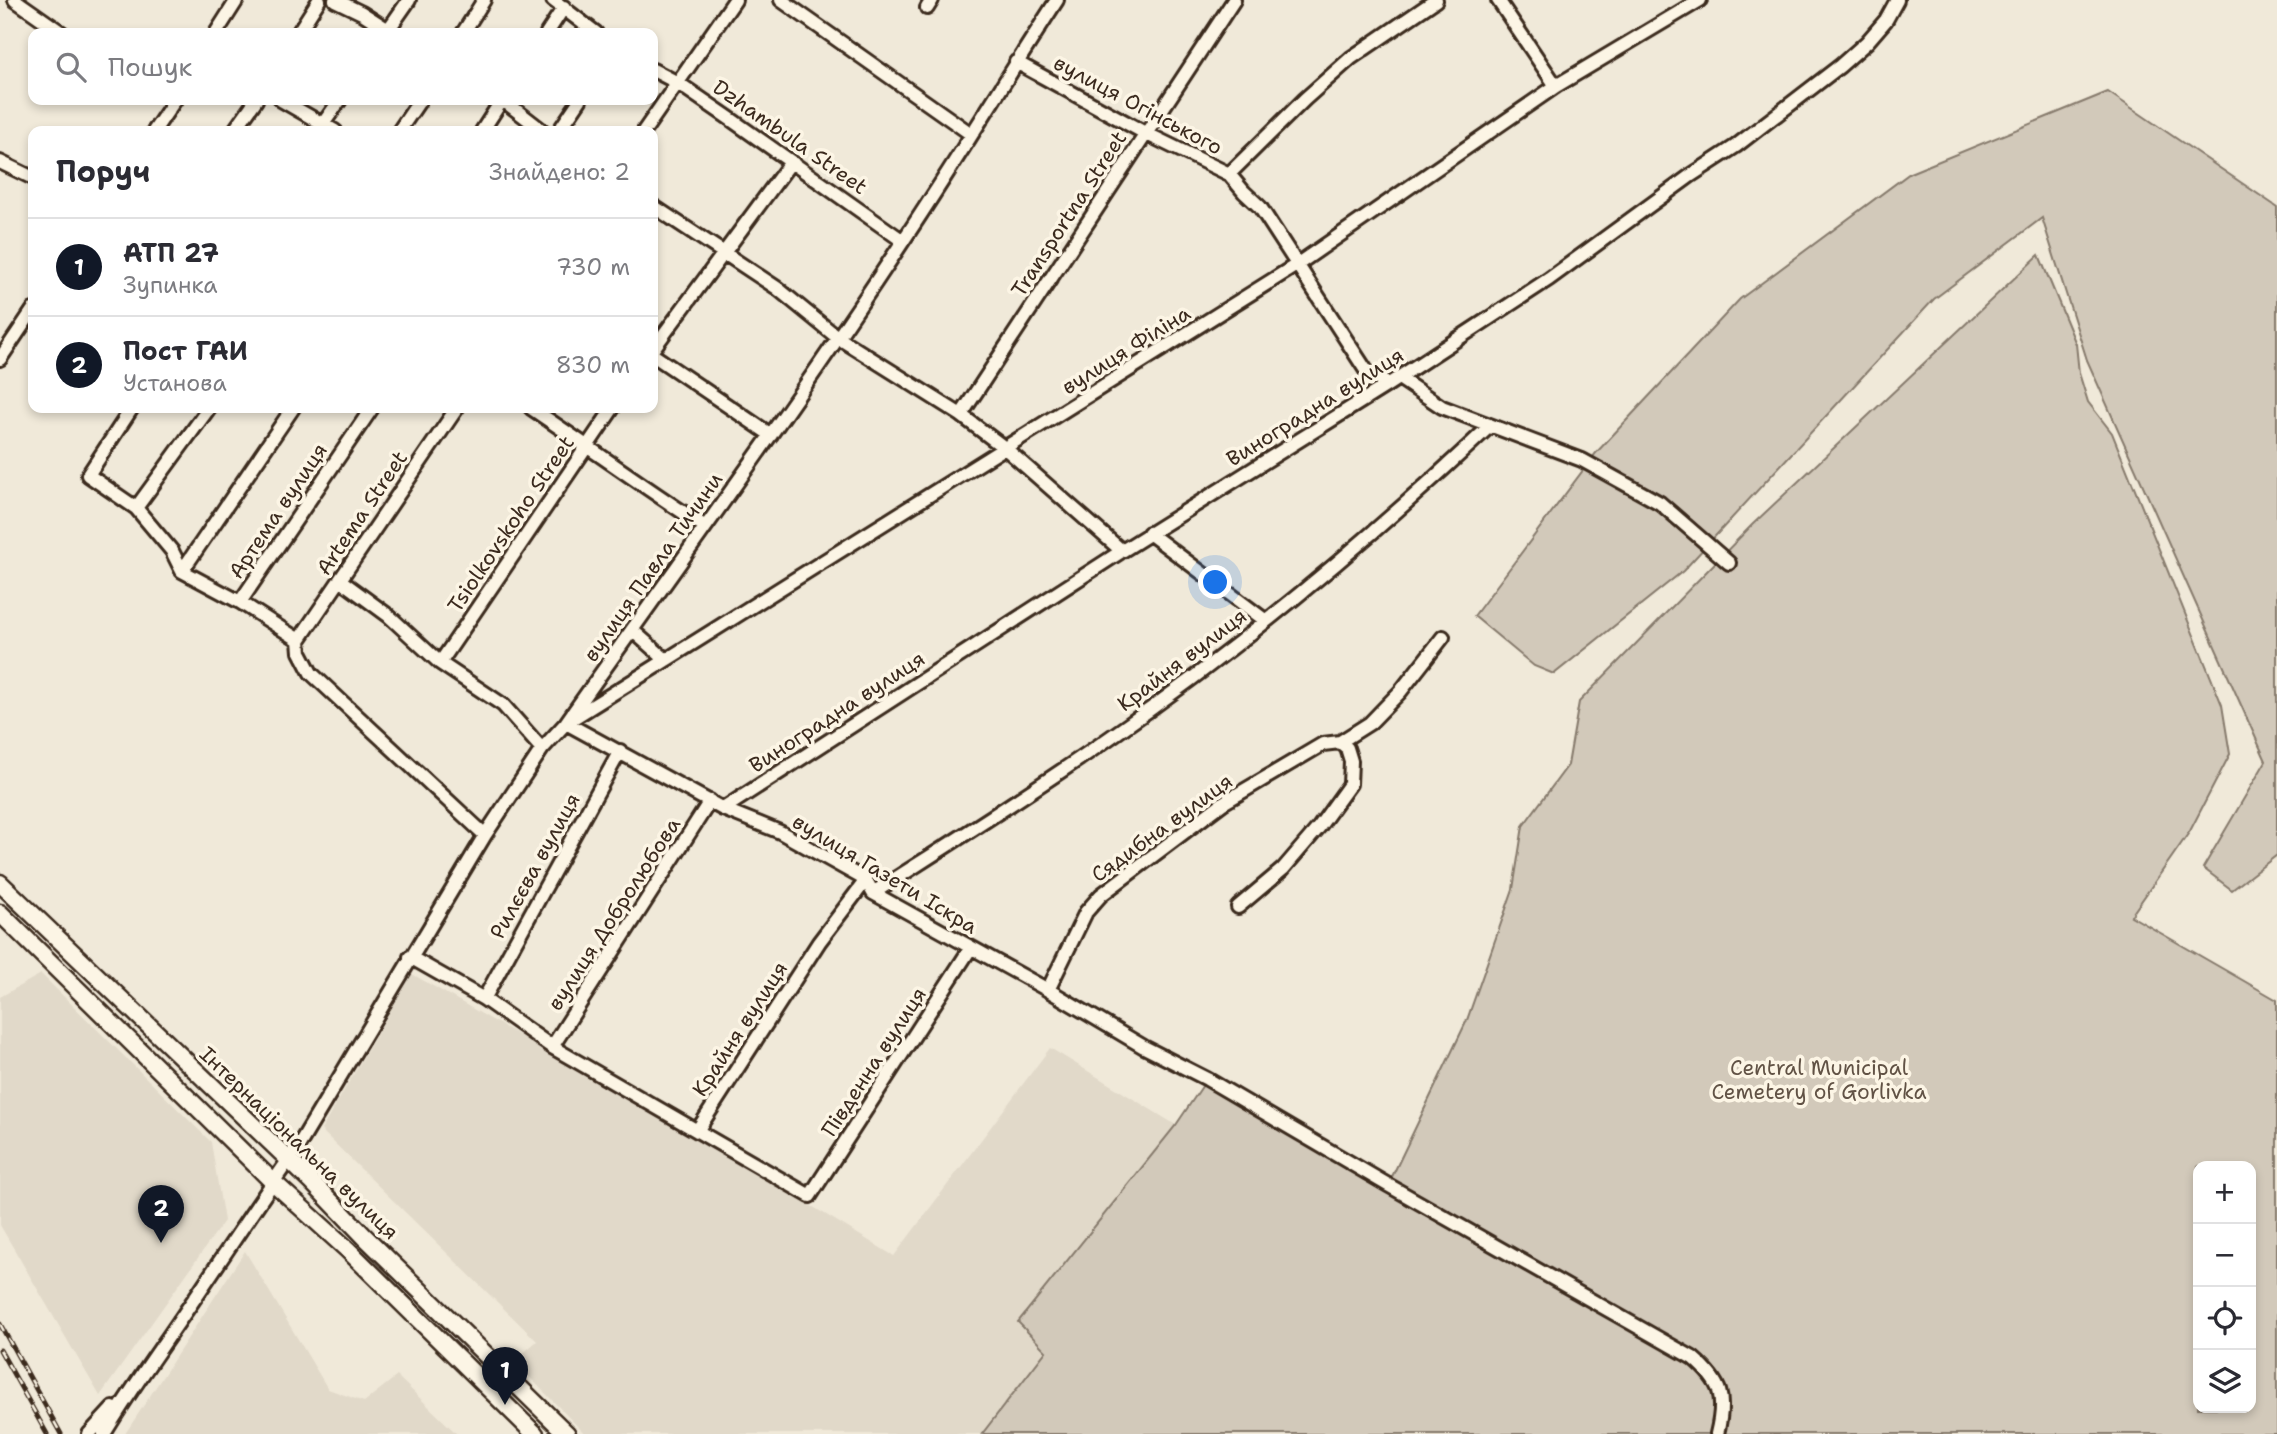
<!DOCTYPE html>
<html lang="uk">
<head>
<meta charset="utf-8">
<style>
	:root { --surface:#fff; --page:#f7f7f7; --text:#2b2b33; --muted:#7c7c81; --line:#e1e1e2; --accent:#111827 }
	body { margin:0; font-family:"Shantell Sans",sans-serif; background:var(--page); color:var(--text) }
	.controls { position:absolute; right:21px; bottom:21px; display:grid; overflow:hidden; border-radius:14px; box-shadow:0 4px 10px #0003 }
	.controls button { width:63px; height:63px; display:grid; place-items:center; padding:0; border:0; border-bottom:2px solid var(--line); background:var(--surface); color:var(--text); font:35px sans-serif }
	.you { position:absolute; left:1216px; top:583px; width:24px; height:24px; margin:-18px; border:5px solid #fff; border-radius:50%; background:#1a73e8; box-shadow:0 0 0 10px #1a73e833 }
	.badge { display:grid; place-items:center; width:46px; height:46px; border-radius:50%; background:var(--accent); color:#fff; font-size:23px; font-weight:700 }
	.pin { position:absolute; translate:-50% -58px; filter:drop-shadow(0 2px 4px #0008) }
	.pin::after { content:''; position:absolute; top:37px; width:24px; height:21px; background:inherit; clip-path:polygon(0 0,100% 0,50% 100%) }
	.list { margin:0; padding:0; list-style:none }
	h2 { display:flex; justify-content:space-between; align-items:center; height:91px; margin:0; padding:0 28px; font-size:30px }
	h2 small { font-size:23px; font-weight:400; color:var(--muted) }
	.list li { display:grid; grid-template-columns:46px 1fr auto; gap:21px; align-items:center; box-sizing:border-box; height:98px; padding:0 28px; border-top:2px solid var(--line) }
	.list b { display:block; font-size:26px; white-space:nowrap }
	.list p { margin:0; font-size:23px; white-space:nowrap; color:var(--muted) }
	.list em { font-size:23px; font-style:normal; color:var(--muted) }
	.icon { flex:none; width:38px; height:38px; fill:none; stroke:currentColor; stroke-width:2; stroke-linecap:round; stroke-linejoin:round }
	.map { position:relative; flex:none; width:2277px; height:1434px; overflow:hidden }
	.search { position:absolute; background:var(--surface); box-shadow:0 4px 10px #0003; left:28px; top:28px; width:630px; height:77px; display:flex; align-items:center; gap:18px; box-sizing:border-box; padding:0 24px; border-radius:14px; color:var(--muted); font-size:26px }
	.panel { position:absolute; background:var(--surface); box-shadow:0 4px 10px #0003; left:28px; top:126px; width:630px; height:287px; border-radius:14px }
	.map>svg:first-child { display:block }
</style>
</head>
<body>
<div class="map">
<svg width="2277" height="1434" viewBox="0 0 2277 1434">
	<rect width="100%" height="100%" fill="#f0e9d9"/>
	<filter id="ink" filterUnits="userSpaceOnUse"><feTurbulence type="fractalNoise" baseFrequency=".0143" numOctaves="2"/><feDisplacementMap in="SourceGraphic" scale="14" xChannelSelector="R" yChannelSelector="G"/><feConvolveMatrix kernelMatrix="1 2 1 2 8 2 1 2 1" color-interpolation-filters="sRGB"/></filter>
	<g filter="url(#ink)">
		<path fill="#e1d9c9" d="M41 974 211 1142 224 1221 100 1396 0 1225V997Z
			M412 974 726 1154 894 1256 1050 1048 1176 1125 1018 1321 1046 1350 982 1434H585L514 1361 537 1341 321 1130Z
			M245 1251 328 1389 364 1402 397 1376 457 1434H125Z"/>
		<path fill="#d2c9ba" stroke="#867a6c" stroke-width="2" fill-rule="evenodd" d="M2108 92 2277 207V855L2232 890 2203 868 2266 761 2087 360 2042 218 1934 299 1683 571 1554 674 1534 666 1474 616 1596 453 1740 299 1910 173Z
			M2039 255 2076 344 2079 373 2088 402 2112 433 2222 705 2230 754 2190 831 2131 916 2277 1000V1434H982L1046 1351 1018 1322 1176 1125 1207 1079 1388 1185 1467 1020 1513 889 1523 826 1568 765 1579 702 1752 525ZM2198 1166H2251V1408H2198Z"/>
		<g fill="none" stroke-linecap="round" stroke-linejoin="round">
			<g stroke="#3b2a1e" stroke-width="18">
				<path id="minor" d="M15 0 62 33
					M335 0 362 13 393 33
					M553 0 596 33
					M781 0 971 134
					M1498 0 1556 86
					M927 8 932 0
					M216 33 237 0
					M298 33 319 0
					M386 33 409 0
					M463 33 484 0
					M547 33 564 7
					M1016 62 1145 133 1229 174 1244 192 1260 207 1367 372 1389 384
					M653 70 678 83 729 118 903 241
					M281 100 335 131
					M503 100 543 131
					M154 131 175 100
					M234 131 256 100
					M318 131 340 100
					M399 131 420 100
					M482 131 502 100
					M559 131 580 100
					M644 131 735 0
					M0 162 33 178
					M1229 174 1305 99 1351 58 1436 0
					M653 206 777 288 837 337 961 415 1006 449 1122 551
					M653 349 791 162
					M653 355 771 435
					M0 359 33 310
					M1399 378 1442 407 1582 460 1660 503 1729 563
					M132 408 88 475 136 508 172 551 182 571 240 602 299 640
					M531 408C589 447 645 488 704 526
					M961 415 1234 0
					M136 508 209 408
					M1149 533 1266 621
					M182 571 293 408
					M340 580 389 616 440 663 503 705 542 749
					M240 602 372 408
					M632 630 666 660
					M299 640 457 408
					M299 640 300 652 311 673 485 835
					M440 663 613 408
					M572 719 1298 264 1556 86 1700 0
					M566 723 723 809 780 832 866 880 873 893 1048 990 1144 1047 1207 1079 1388 1185 1693 1358C1722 1383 1726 1397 1717 1434
					M723 809 1122 551 1389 384 1549 279 1690 176 1736 146 1840 66 1867 42 1886 20 1897 0
					M873 893C951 843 1031 793 1108 739 1243 646 1370 539 1490 426
					M1238 907 1283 869 1319 827 1350 784 1351 761 1347 748 1340 742
					M410 957 484 999 552 1047 810 1196 970 949
					M1048 990 1086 912 1101 895 1223 803 1323 744 1340 742 1370 723 1400 692 1443 637
					M484 999 620 751
					M552 1047 710 801
					M697 1131 819 942 866 880
					M89 1434 113 1408
					M104 1434C129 1392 157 1354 184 1314 223 1257 260 1200 299 1145L485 835 542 749 566 723C679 563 795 405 903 241 956 162 1005 80 1057 0"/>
			</g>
			<g stroke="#3b2a1e" stroke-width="21">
				<path id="major" d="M0 883 312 1182 365 1237 567 1434
					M0 913 272 1181 348 1250 535 1434"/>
			</g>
			<use href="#minor" stroke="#fcf5e5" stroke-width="12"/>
			<use href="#major" stroke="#fcf5e5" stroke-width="16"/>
			<g stroke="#3b2a1e" stroke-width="5">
				<path id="rail" d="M0 1324 61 1434
					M0 1350 47 1434"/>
			</g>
			<use href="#rail" stroke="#fcf5e5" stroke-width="2.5" stroke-dasharray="8" stroke-linecap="butt"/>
		</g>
	</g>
	<g text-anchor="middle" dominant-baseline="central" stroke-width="7" stroke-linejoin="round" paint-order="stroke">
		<g font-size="21" fill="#3b2a1e" stroke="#fcf5e5">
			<text transform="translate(1138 105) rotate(28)">вулиця Огінського</text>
			<text transform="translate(790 137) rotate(35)">Dzhambula Street</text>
			<text transform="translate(1069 214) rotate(-57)">Transportna Street</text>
			<text transform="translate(1126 350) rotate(-32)">вулиця Філіна</text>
			<text transform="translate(1315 407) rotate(-32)">Виноградна вулиця</text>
			<text transform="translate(278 511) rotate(-56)">Артема вулиця</text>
			<text transform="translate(362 513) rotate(-56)">Artema Street</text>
			<text transform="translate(511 524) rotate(-56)">Tsiolkovskoho Street</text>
			<text transform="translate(653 567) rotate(-55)">вулиця Павла Тичини</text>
			<text transform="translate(1182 660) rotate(-37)">Крайня вулиця</text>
			<text transform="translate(837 712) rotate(-33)">Виноградна вулиця</text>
			<text transform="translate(1162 828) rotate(-36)">Сядибна вулиця</text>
			<text transform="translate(535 866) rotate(-61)">Рилєєва вулиця</text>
			<text transform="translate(885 874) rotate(31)">вулиця Газети Іскра</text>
			<text transform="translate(614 914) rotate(-57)">вулиця Добролюбова</text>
			<text transform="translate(740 1029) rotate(-57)">Крайня вулиця</text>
			<text transform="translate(874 1062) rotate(-57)">Південна вулиця</text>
			<text transform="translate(299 1143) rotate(44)">Інтернаціональна вулиця</text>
		</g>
		<g font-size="21" fill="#615245" stroke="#fcf5e5">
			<text x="1819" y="1068">Central Municipal<tspan x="1819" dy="24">Cemetery of Gorlivka</tspan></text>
		</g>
	</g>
</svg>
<div class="controls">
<button>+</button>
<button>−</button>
<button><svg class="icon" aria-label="locate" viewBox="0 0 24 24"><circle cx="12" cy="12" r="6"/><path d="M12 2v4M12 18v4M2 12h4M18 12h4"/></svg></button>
<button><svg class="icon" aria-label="layers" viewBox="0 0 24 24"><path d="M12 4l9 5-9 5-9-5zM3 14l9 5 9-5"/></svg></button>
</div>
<div class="you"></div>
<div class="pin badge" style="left:505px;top:1405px">1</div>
<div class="pin badge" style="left:161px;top:1243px">2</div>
<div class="search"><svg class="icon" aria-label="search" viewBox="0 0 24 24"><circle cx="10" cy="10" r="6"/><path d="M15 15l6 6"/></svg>Пошук</div>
<section class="panel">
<h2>Поруч<small>Знайдено: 2</small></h2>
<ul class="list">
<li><span class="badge">1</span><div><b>АТП 27</b><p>Зупинка</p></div><em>730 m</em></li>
<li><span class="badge">2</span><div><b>Пост ГАИ</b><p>Установа</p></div><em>830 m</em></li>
</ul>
</section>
</div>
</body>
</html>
